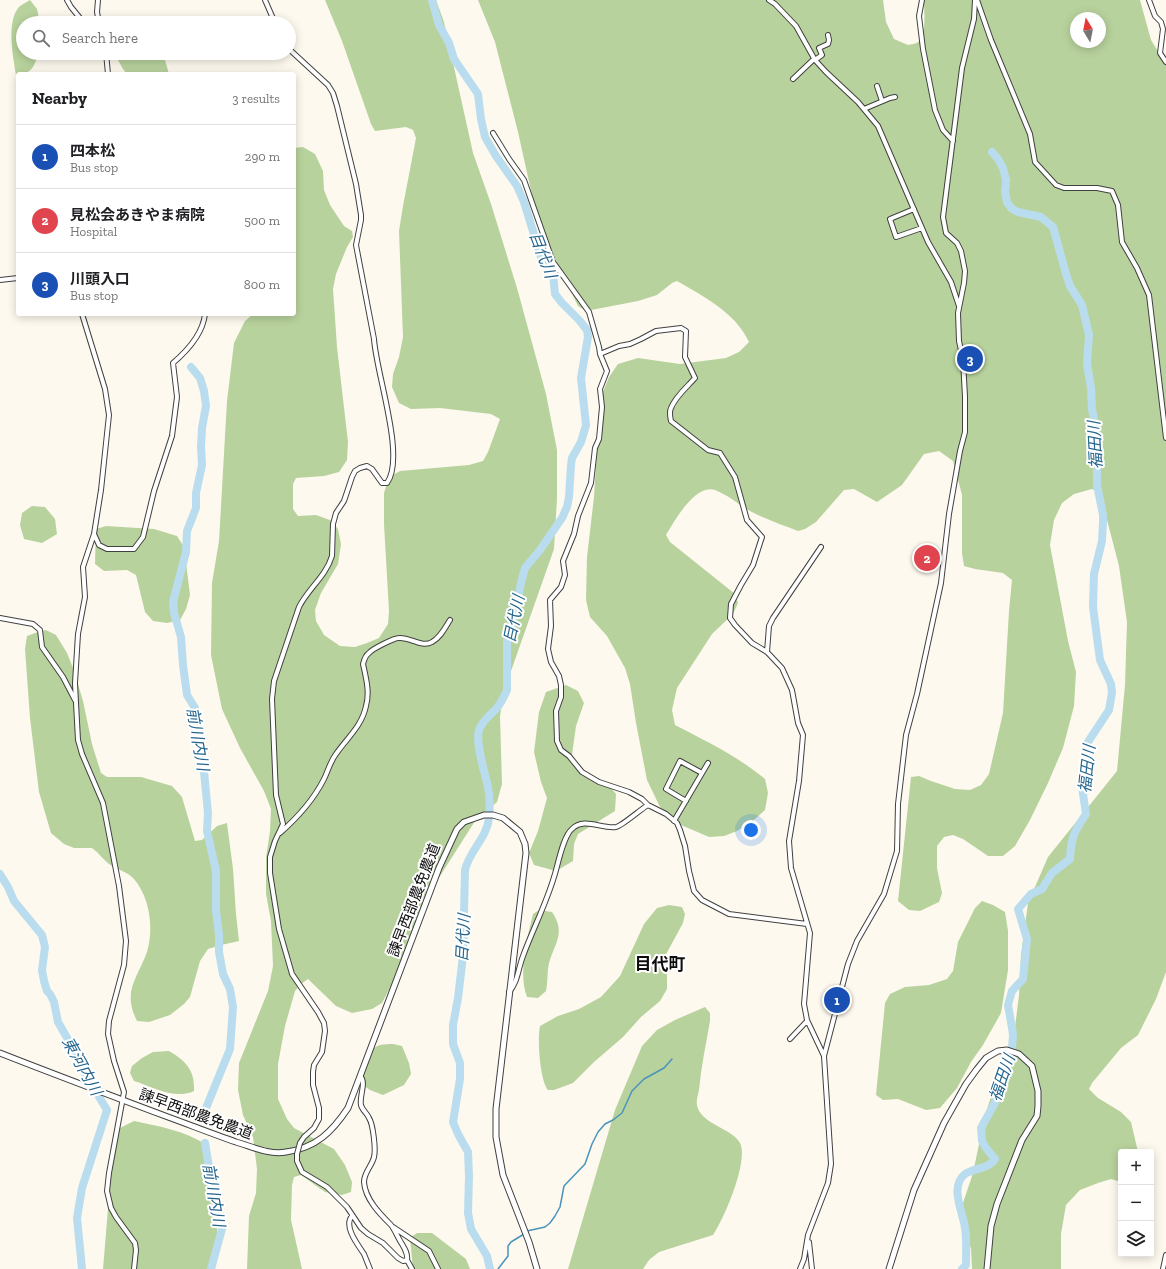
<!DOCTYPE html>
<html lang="en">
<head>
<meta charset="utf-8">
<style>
	:root { --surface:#fff; --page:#f2f2f2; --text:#202124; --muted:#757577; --line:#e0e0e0; --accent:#ab3642 }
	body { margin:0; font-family:"Zilla Slab","Noto Sans JP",serif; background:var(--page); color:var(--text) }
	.controls { position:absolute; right:12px; bottom:12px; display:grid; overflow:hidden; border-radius:4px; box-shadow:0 2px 10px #0003 }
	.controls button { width:36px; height:36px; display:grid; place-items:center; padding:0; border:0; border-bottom:1px solid var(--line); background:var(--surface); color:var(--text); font:20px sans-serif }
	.compass { position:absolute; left:1070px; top:12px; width:36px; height:36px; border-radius:50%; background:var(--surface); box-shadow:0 2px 10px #0003; rotate:350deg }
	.you { position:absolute; left:751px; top:830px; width:14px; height:14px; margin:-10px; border:3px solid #fff; border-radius:50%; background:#1a73e8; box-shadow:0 0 0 6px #1a73e833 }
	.badge { display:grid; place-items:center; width:26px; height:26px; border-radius:50%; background:var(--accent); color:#fff; font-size:13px; font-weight:700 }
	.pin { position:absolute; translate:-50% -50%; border:2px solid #fff; box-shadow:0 1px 4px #0006 }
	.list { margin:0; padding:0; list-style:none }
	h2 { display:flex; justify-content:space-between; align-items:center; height:52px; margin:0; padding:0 16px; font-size:17px }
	h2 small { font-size:13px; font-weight:400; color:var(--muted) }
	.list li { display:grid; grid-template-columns:26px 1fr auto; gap:12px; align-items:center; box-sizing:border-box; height:64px; padding:0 16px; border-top:1px solid var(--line) }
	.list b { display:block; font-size:15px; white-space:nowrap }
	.list p { margin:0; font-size:13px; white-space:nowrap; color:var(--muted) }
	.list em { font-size:13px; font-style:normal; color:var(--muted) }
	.icon { flex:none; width:22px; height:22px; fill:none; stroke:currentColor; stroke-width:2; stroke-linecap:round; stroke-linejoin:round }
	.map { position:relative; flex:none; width:1166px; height:1269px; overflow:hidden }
	.search { position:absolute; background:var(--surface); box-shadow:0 2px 10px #0003; left:16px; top:16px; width:280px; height:44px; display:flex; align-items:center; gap:10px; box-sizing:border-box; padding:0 14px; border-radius:22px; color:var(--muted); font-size:15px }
	.panel { position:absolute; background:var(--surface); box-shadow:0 2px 10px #0003; left:16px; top:72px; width:280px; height:244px; border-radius:4px }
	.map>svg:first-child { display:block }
</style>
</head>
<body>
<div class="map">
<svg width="1166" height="1269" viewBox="0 0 1166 1269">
	<rect width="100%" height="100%" fill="#fdf9ee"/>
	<path fill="#b8d29d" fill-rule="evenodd" d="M30 0 37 9 40 23H23V53H39C34 65 33 74 18 74V81H17C14 62 5 23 19 7 22 4 27 2 30 0Z
		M325 0H436L444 22 473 153 491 204 517 288 546 394 557 450V499L554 549 505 688 500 716 502 784 497 802 475 821 435 884 396 976 382 1003 372 1009 352 1013 336 1006 308 979 301 984 295 991 285 1026 278 1064V1099L287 1119 294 1128 334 1149 345 1165 352 1182 351 1192 342 1195 325 1192 301 1175 294 1177 292 1185 291 1220 302 1269H247L249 1216 256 1193 257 1169 253 1137 243 1115 238 1090 239 1063 268 991 273 966 271 921 266 894V858L270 831 271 809 264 791 240 748 222 709 211 655 212 583 219 541 227 401 234 343 245 321 253 314H294V148L303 147 315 154 323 171 324 190 330 205 344 226 352 231 353 237 347 247 336 274 333 289 337 347 348 442 347 460 339 472 324 476 296 478 293 484V509L298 516 316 515 330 520 338 529 341 544 338 564 321 593 315 610 316 621 324 635 340 646 355 647 367 643 379 638 388 624 389 611 384 524V493L389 477 400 471 469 465 483 461 488 452 500 419 491 414 440 408 411 409 399 403 392 387 393 374 399 357 403 337 399 231 403 206 416 138 413 130 406 127 375 131 371 124 342 41Z
		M478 0H883L886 22 894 39 908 45C911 44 916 44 918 42 927 36 924 10 924 0H1140L1151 40 1166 64V972L1156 999 1138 1035 1121 1048 1092 1083 1089 1089 1098 1098 1121 1112 1131 1122 1138 1152H1121V1182L1111 1179 1098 1183 1080 1190 1066 1205 1061 1234V1269H972L971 1248 964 1236 961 1209 973 1173 985 1115 996 1082 1013 1043 1019 995 1021 955 1028 903 1048 857 1117 771 1125 685 1127 622 1119 566 1100 493 1092 489 1074 494 1062 503 1054 520 1050 545 1068 641 1076 672 1074 706 1063 748 1048 783 1030 820 1015 846 1003 856H988L963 839 953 835 944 837 937 846V868L942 893 939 902 920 911 909 910 898 901 911 777 919 776 931 781 955 789 970 790 981 785 989 774 1003 713 1009 611 1012 580 1003 573 975 569 964 566 962 553V495L953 461 939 451 924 454 902 485 877 502 854 489 844 490 816 522 805 529 798 531C782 525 765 519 750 511 738 504 728 495 715 490 695 483 674 522 666 535L670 542 735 594 738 603 733 614 712 634 677 688 672 710 675 725C708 742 737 756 765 779L768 793 765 810 755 819 737 831 724 836 709 837 681 825 660 807 647 780 636 723 630 684 625 668 607 636 590 617 586 600 587 557 594 497 600 399 609 377 618 364 638 358 680 364 726 358 739 352 749 342C736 313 703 296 677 281L672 283 657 295 638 301 586 311 578 306 550 248 536 213 518 132 495 42ZM1076 18H1100V42H1076Z
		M114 53H159L165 60 169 74H127L123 69Z
		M32 506 45 507 55 519 57 534 42 543 24 539 20 525 22 513Z
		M106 526 154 529 177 536 184 547 190 595 186 609 180 620 167 623 153 621 145 612 136 575 127 570 104 571 95 564 96 529Z
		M46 630 56 635 67 653 73 668 83 701 92 744 101 773 107 777H141L172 786 182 797 195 841 202 840 217 826 227 823 233 869 236 914 239 941 221 945 208 949 200 961 190 997 184 1004 170 1015 149 1022 137 1021C122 991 137 979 147 952 154 928 150 898 134 879 129 873 119 870 112 866 105 862 99 853 92 848H74L64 844 51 833 39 792 30 718 25 649 27 636 35 633Z
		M566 685 578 691 584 703 576 726 572 755 579 767 608 784 616 794 615 811 578 834 574 844 573 861 556 871 534 865 529 853 538 831 547 798 541 782 534 752 539 712 546 692Z
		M982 901 993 905 1005 912 1008 931V970L1001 1013 983 1045 971 1062 957 1088 940 1108 926 1110 898 1099 883 1100 876 1095 885 1003 890 994 905 987 929 985 947 979 953 971 958 942 975 908Z
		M669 905 682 907 685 914 683 923 664 958 667 971V989L660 1001 641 1017 623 1037 594 1062 573 1083 554 1090H548C540 1081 537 1038 540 1026L558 1016 579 1009 601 997 620 976 644 924 657 908Z
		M539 910 552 912C566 933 555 942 549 963 547 970 548 983 546 991L538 998 527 997C518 973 527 939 533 914Z
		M705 1007 710 1013V1021C706 1044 701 1067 699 1090 698 1095 696 1101 697 1105 700 1124 732 1128 740 1143 749 1161 724 1219 713 1235L659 1252 649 1260 643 1269H568L615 1110 642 1046 657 1030 675 1020Z
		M393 1044 402 1046 409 1063 411 1074 404 1085 383 1095 370 1090 360 1083C361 1069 365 1050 380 1045 384 1044 389 1044 393 1044Z
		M169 1051C186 1061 195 1070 194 1091 175 1100 153 1087 134 1081L130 1073 132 1066 142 1058 153 1052Z
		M134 1121C159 1126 185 1131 207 1145 216 1185 220 1228 215 1269H103L112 1160 118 1129Z
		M417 1233H432L466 1259 470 1269H413L410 1238Z"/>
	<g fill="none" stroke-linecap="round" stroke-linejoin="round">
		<path stroke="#4994bc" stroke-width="1.5" d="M527 1231 545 1227 550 1223 555 1216 560 1207 564 1186 585 1164 592 1144 598 1132 605 1124 613 1120 622 1113 632 1091 644 1079 664 1068 672 1059
			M498 1269 508 1256V1246L511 1242 524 1234"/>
		<path stroke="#b9ddee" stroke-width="8" d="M432 0 439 25 449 43 454 59 478 94 481 119 485 137 496 156 517 186 524 202 541 257 553 274 555 294 562 303 579 320 587 330 588 337 581 378 586 425 581 442 572 458 571 465 569 497 567 507 562 518 540 550 525 568 521 583 513 623 507 641V690C504 697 501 703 496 709 490 715 482 721 479 730 475 743 485 773 488 787 490 797 490 808 489 818 487 838 469 851 465 870L463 956 458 998 453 1025V1044L460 1063V1079L453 1122 458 1134 468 1152 469 1176 468 1213 471 1229 487 1256 490 1269
			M191 367 200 378 204 391 206 406 202 428 201 447 202 465 196 493V508L187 531 186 552 173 602 174 613 181 637 183 665 187 695 195 708 202 751 208 813 207 831 216 871V911L219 934V952L223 974 230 989 233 1007 230 1049 204 1113
			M0 874 8 887 14 901 42 935 45 947 42 970 44 981 47 991 50 994 54 1002 58 1022 74 1050 77 1060 107 1110 82 1188 77 1218 82 1269
			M205 1143 209 1167 211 1191 220 1214 222 1229 211 1269
			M962 1269 966 1265C966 1253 967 1240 965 1228 963 1212 949 1187 965 1174 974 1168 989 1169 995 1159L986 1148 982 1141 981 1128 997 1099 998 1083 1003 1077 1010 1061 1012 1049 1013 1034 1008 1005 1012 991 1023 979 1027 939 1018 909 1031 894 1042 889 1052 873 1070 859C1071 837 1074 832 1086 814L1082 787 1090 774 1087 759 1088 742 1109 710 1112 693 1111 684 1100 660 1093 607 1094 574 1102 541 1103 522V515L1097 485V435L1092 409 1091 388 1087 364 1089 335 1082 305 1070 286 1066 274 1053 227 1041 217 1018 212 1011 208 1007 202 1005 192 1006 180 1003 168 998 159 992 152"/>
		<g stroke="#404040" stroke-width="6">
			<path id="minor" d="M67 0 71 7 84 23
				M98 0 97 12 99 23
				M265 0 275 23
				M769 0 775 4 796 26 815 60 826 72 858 102 878 126 928 242 951 282 959 306
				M922 0 919 16 923 49 935 110 943 130 953 141
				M977 0 991 40 1030 134 1035 162 1056 185 1064 188H1097L1112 191 1118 205 1122 242 1137 268 1149 295 1166 438
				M1149 0 1155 16 1161 22 1163 29 1160 53 1166 62
				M289 49 328 85 333 93 337 106 356 184 361 215V220L356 245 374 339C376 373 406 457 387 483H382L372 469 367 466 360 468 355 471 352 477 344 501 336 513 333 524 332 556C326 576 308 589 299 607L274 681 272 699 276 795 283 824 275 841 270 857V873L279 929 292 974 318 1012 324 1023 325 1031 322 1052 314 1065 313 1072V1085L319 1108V1119L314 1128 304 1137 300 1143
				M106 53 108 74
				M815 60 822 55 819 48 828 44 829 40 828 35
				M793 79 814 59
				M877 86 882 101
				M864 109 890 98 895 97
				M493 133 509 159 524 180 553 262 589 312 599 347 600 354 607 371 600 389 602 407 599 439 595 448 591 483 578 516 574 534 563 561 565 575 561 587 550 600 551 626 548 649 551 662 559 676 561 685V697L556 711 557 741 561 750 569 756 582 772 599 782 629 792 642 799 648 805 666 814 677 823 680 830 685 846 689 871 694 891 702 900 729 914 807 924
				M914 209 890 219 896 237 922 228
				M0 280 18 278
				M82 314 105 389 109 415 101 490 94 534 83 567 85 597 78 634 75 683 76 703 78 740 82 754 103 803 119 886 126 941 124 965 109 1021 108 1034 114 1061 124 1092 109 1173 107 1191 111 1208 116 1217 135 1243 136 1250 134 1269
				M600 354 619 346 630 344 641 339 656 331 681 328 686 331 685 357 695 378C687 387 675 397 671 408 669 412 670 416 671 421L708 450 720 453 735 477 747 520 762 537 753 565 741 585 731 604 730 618 735 625 752 643 767 652 782 668 792 690 798 723 803 735 799 781 789 841 791 868 810 933 804 1004 807 1020 824 1056
				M94 534 99 545 107 549H134L143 537 154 491 172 436 177 397 173 363C187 351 203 333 205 314
				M0 618 33 624 40 630 42 647 63 677 75 700
				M767 652 769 626 773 618 821 547
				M686 801 666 789 680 761 702 773
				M674 821 708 763
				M280 833C297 818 314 799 324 779 328 771 330 762 336 754 347 738 362 726 366 706 370 692 366 678 363 664 364 660 366 655 369 653 372 649 394 638 399 638 410 637 422 648 432 642 440 638 445 628 450 620
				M509 992C518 982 518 969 523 956 533 929 546 904 554 877 558 865 563 836 572 829 584 817 601 829 616 827 622 826 641 809 648 805
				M790 1039 807 1021
				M360 1076C367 1082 359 1096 361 1105 362 1110 367 1113 369 1118 373 1124 376 1149 374 1157 372 1166 364 1172 364 1182 365 1199 380 1214 391 1225 395 1230 398 1238 402 1244 405 1249 408 1254 407 1260
				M297 1154V1161L302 1172 327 1187 347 1207 361 1228 368 1234 383 1243 398 1258 403 1261 407 1260 412 1269
				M352 1216C343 1226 358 1245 364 1254 366 1259 368 1264 370 1269
				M393 1227 429 1251 438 1269
				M809 1242 812 1269
				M800 1269 804 1259 808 1235 828 1183 831 1164 824 1056 848 964 857 941 884 894 897 851 898 804 906 735 917 694 941 583 949 514 960 451 965 432V397L963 360 959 341 958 313 964 283 965 271 961 251 957 243 946 233 943 217 962 68 974 19 975 0
				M1163 1269 1166 1255"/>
		</g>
		<g stroke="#404040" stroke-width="7">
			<path id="tertiary" d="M0 1053C56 1075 112 1096 168 1117 190 1125 213 1134 236 1142 253 1147 269 1155 286 1152 316 1148 332 1132 348 1108L439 868 457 829 464 822 484 815H493L503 818 520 832 525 844 526 853 496 1109V1137L503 1175 529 1242 537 1269
				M889 1269 914 1190 944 1123 966 1084 977 1069 986 1058 991 1055 998 1051 1007 1050 1019 1054 1032 1066 1038 1091V1106L1037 1116 1022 1140 997 1204 991 1226 987 1269"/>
		</g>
		<use href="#minor" stroke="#fff" stroke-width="4"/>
		<use href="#tertiary" stroke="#fff" stroke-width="5"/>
		<g stroke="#404040" stroke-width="6" stroke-linecap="butt">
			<path id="minor-bridge" d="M297 1154 300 1143"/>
		</g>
		<use href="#minor-bridge" stroke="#fff" stroke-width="4"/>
	</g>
	<g text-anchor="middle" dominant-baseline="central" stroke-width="4" stroke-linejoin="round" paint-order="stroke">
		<g font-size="15" fill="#0d0d0d" stroke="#fff">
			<text transform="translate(414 900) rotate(-69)">諫早西部農免農道</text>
			<text transform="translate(196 1114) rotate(20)">諫早西部農免農道</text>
		</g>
		<g font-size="16" font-style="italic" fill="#25668f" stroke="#fff">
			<text transform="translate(543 255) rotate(69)">目代川</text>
			<text transform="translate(1095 445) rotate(-93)">福田川</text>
			<text transform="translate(514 619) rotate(-78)">目代川</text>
			<text transform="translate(198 739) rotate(80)">前川内川</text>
			<text transform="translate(1087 769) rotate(-84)">福田川</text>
			<text transform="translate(463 938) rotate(-87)">目代川</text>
			<text transform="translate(82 1066) rotate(61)">東河内川</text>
			<text transform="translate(1002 1078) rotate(-71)">福田川</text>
			<text transform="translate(214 1195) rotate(80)">前川内川</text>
		</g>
		<g font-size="17" font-weight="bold" fill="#0d0d0d" stroke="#fff">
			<text x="660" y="964">目代町</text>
		</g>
	</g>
</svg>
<div class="controls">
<button>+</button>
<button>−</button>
<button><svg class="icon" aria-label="layers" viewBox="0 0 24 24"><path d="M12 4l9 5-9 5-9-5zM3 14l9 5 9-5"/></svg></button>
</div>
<svg class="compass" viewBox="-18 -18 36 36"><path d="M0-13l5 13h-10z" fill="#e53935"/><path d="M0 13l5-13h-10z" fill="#757577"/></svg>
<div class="you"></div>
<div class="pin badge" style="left:837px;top:1000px;background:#1a4fb4">1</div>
<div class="pin badge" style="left:927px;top:558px;background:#e0444e">2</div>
<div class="pin badge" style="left:970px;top:359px;background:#1a4fb4">3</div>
<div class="search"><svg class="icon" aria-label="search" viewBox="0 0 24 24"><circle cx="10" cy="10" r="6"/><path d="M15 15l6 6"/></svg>Search here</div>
<section class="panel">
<h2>Nearby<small>3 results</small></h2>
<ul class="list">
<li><span class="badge" style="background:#1a4fb4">1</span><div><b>四本松</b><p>Bus stop</p></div><em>290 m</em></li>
<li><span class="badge" style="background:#e0444e">2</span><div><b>見松会あきやま病院</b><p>Hospital</p></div><em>500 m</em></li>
<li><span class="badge" style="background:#1a4fb4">3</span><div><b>川頭入口</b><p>Bus stop</p></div><em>800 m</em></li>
</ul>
</section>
</div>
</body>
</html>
